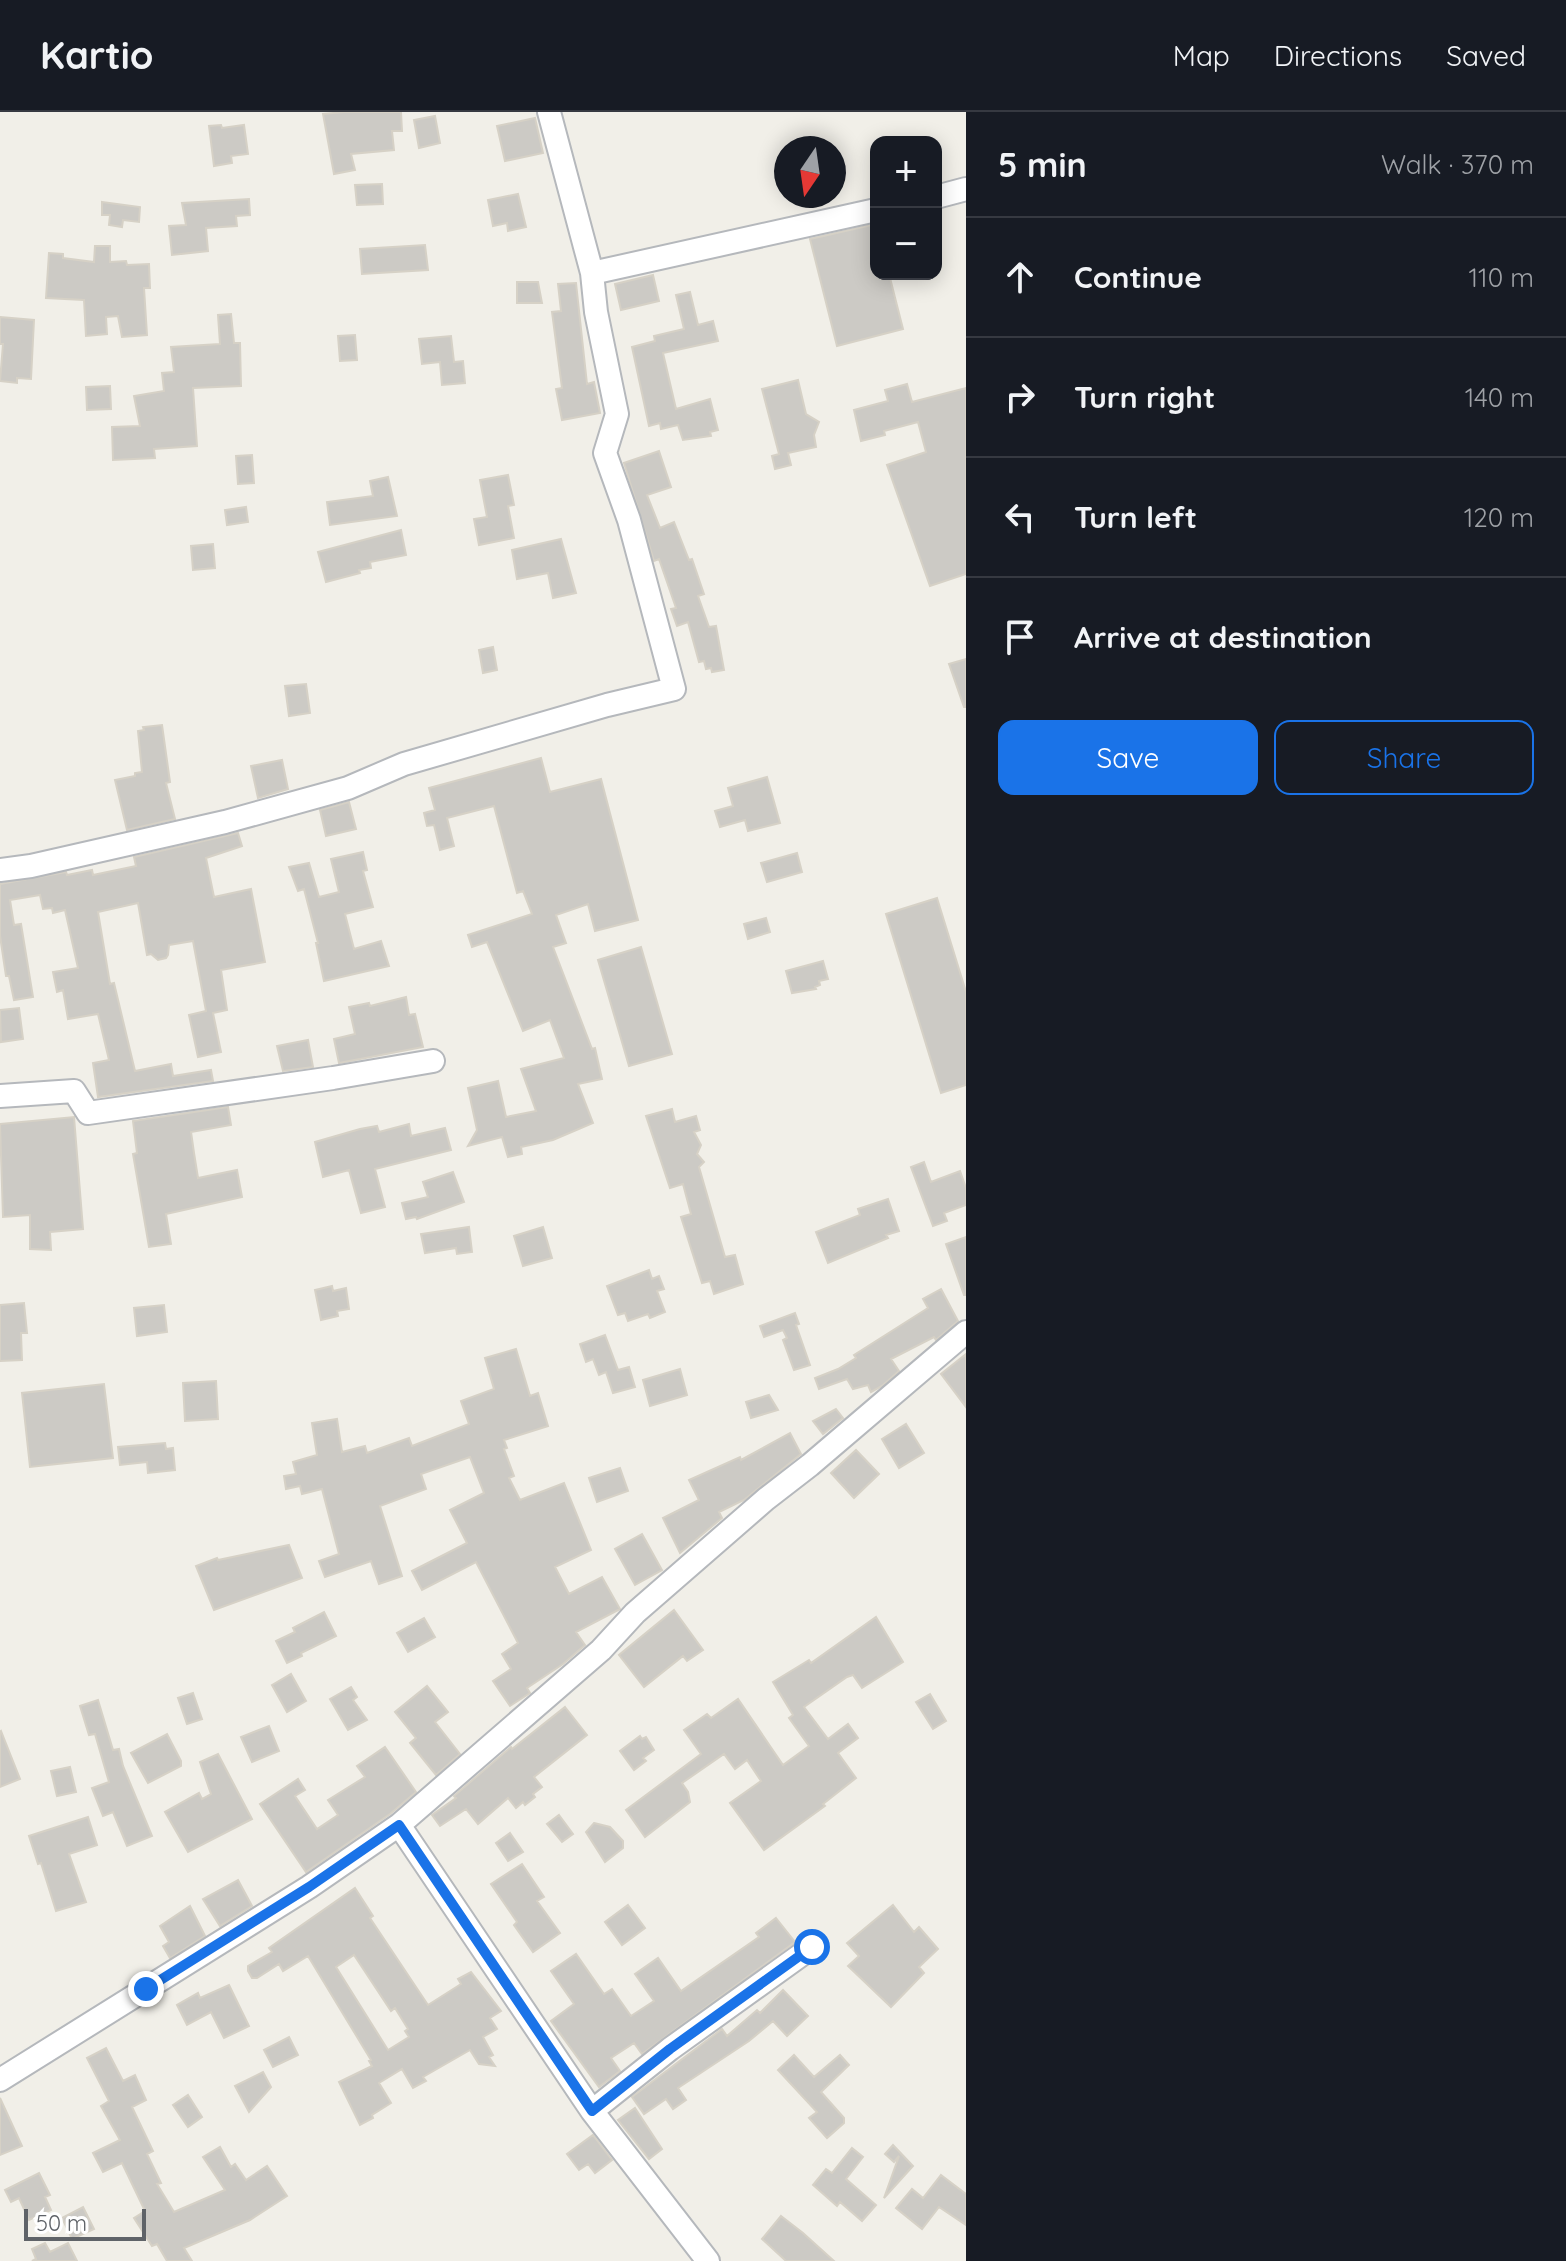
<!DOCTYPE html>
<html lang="en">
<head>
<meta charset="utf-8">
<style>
	:root { --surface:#171b24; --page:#242831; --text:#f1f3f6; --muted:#9ea1a6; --line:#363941; --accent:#1a73e8 }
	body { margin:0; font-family:Quicksand,sans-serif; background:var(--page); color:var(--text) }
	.controls { position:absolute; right:24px; top:24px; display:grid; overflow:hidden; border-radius:16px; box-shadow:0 4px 20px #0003 }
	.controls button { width:72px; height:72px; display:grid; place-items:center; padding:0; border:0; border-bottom:2px solid var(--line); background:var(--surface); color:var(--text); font:40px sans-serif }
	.compass { position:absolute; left:774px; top:24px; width:72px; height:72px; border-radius:50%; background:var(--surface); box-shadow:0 4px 20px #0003; rotate:193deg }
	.scale { position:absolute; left:24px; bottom:20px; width:122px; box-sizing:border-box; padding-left:8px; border:4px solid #5f6368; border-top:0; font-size:22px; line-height:28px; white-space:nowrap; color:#5f6368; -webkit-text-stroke:6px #fff; paint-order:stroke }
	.stop { position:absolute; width:24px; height:24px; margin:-18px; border:6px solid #1a73e8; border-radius:50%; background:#fff }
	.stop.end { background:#1a73e8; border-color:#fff; box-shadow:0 2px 8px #0008 }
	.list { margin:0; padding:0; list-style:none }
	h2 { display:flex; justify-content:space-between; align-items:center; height:104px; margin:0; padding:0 32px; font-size:34px }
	h2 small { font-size:26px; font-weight:400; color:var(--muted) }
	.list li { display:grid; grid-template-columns:52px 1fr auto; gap:24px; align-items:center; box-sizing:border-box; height:120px; padding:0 32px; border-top:2px solid var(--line) }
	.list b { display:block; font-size:30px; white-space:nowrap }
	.list em { font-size:26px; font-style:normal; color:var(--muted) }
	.actions { display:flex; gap:16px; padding:24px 32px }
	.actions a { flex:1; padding:18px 0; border:2px solid var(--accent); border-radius:16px; text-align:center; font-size:28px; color:var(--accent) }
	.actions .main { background:var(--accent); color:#fff }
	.icon { flex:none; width:44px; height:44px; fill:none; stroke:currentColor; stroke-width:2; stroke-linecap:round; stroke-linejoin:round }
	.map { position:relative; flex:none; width:966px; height:2149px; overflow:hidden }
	header { display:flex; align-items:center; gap:48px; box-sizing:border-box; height:112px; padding:0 40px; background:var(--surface); border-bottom:2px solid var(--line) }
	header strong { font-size:38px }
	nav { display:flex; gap:44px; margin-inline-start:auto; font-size:28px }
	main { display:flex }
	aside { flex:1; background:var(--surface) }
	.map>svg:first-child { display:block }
</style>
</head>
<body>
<header>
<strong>Kartio</strong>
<nav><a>Map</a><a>Directions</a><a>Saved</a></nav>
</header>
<main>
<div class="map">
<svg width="966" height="2149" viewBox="0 0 966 2149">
	<rect width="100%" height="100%" fill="#f1efe8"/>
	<path fill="#cccac5" stroke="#d6d1c6" stroke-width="2" fill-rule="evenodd" d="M343 0H401L402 19H392L394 38 351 42 355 58 334 62 323 2Z
		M435 4 440 31 419 36 414 8Z
		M535 6 543 41 505 49 497 14Z
		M221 13 222 16 244 13 248 42 231 44 232 51 214 54 209 14Z
		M382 72 383 92 357 93 355 73Z
		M518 82 526 115 508 119 507 111 493 114 488 88Z
		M249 87 250 103 236 104 237 114 206 116 208 139 172 143 169 114 186 113 182 91Z
		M102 90 140 95 139 110 123 108 122 115 109 113 110 103H102Z
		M876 112V162H889L903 217 837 234 810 127Z
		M425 133 428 158 362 162 360 137Z
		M95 134H110V150L126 149 127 153 149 152 150 176H144L147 223 122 225 118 204 106 205 107 222 86 224 84 188 46 186 49 141 63 142V146L94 150Z
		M653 163 659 189 621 198 615 172Z
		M517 170H538L542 191H517Z
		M576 171 587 272 594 270 600 301 562 308 556 277 562 276 552 200 561 199 558 172Z
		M690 180 698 213 713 209 718 229 663 241 676 297 710 287 718 318 710 320 711 324 683 328 678 313 661 317 660 311 649 314 632 235 655 229 654 224 684 217 676 183Z
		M231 202 234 231H240L241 274 193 276 197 334 154 337 155 346 113 348 112 315 140 314 134 284 164 279 162 261 174 260 171 235 220 232 218 203Z
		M0 205 34 208 31 267 17 266V271L0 269 3 232H0Z
		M355 223 357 248 340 249 338 224Z
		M451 224 454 250 463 249 465 271 442 273 440 250 422 252 419 227Z
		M798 268 806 302 819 310 814 323 816 335 788 341 791 353 775 357 772 344 779 342 762 277Z
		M907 272 912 290 966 276V462L930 474 887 353 926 340 918 310 884 319 885 323 861 329 854 298 888 289 885 278Z
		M110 274 111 297 87 298 86 275Z
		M659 339 671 375 647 383 660 416 674 410 689 448 692 447 704 482 698 484 709 515 716 514 724 558 712 560 711 556 706 557 704 549 699 550 688 510 677 514 671 497 676 496 659 447 654 449 624 351Z
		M252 343 254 371 238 372 236 344Z
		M508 363 514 393 508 394 514 426 479 433 474 407 487 405 480 368Z
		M388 365 397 404 330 413 327 390 373 384 370 369Z
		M246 395 248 410 227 413 225 398Z
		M401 418 406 443 370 450 371 456 359 458 360 461 326 470 318 440Z
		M561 427 576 481 553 486 548 461 517 467 512 438Z
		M213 432 215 456 193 458 191 434Z
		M493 535 497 558 483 561 479 538Z
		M966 547V595H964L949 552Z
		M306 572 310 601 289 604 285 574Z
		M162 613 170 670 166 671 175 707 127 718 115 668 135 664V661L142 660 138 619 144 618 143 615Z
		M541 646 550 680 601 667 638 808 595 819 588 792 556 803 566 831 553 835 592 937 595 936 602 967 578 972 593 1011 553 1028 521 1035 522 1042 508 1045 502 1025 468 1034 477 1018 468 976 498 969 506 1005 536 999 521 957 564 946 550 908 523 919 487 830 472 835 468 823 532 802 523 779 517 781 494 694 447 706 454 734 440 738 434 713 427 714 424 701 435 698 429 676Z
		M282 648 288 677 258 686 251 654Z
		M767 665 780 711 748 719 745 708 720 715 715 699 733 694 728 676Z
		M349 690 356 717 326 724 320 698Z
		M238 721 242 734 206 746 214 785 251 777 265 850 221 858 227 898 213 901 221 940 198 945 189 903 206 899 193 829 169 833 168 843 166 846 158 848 151 842 147 843 138 791 98 800 110 872 114 871 135 959 171 952 173 964 211 958 213 969 98 985 93 951 109 948 98 902 68 907 63 878 57 880 53 860 78 856 65 798 53 801 52 796 43 797 40 783 10 788 14 813 21 812 33 885 14 888 9 864H6L0 824V772L66 760 67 763 92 758 93 763 136 754 134 745Z
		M363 740 367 758 363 759 373 795 345 802 354 837 381 829 389 854 324 869 316 831H318L304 777 298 779 289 755 309 751 319 785 339 780 331 747Z
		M797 741 802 760 767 770 761 751Z
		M937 786 966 880V973L941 981 886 802Z
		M766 806 770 820 748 827 744 812Z
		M641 835 672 942 629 954 598 848Z
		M823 849 828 867 819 869 820 873 815 875 816 877 792 881 786 859Z
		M406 885 409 903 415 902 423 935 339 951 334 927 355 922 349 895 369 891 370 894Z
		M19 896 23 927 1 930 0 898Z
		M308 928 313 955 283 959 277 934Z
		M228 995 231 1013 191 1020 194 1041 198 1066 237 1058 242 1085 166 1102 171 1132 149 1135 133 1042 137 1041 133 1009Z
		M672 997 675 1010 696 1004 700 1018 694 1020 701 1033 697 1042 704 1050 699 1055 725 1145 735 1143 743 1172 714 1182 710 1169 702 1171 681 1105 691 1102 683 1072 670 1076 646 1004Z
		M74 1005 83 1117 50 1120 51 1138 30 1137V1103L3 1105 0 1012Z
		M409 1012 411 1024 445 1016 451 1038 375 1057 385 1095 361 1101 349 1058 323 1065 315 1030 360 1017 377 1014 379 1020Z
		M924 1050 931 1070 960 1059 966 1076V1093L944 1101 947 1109 933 1114 911 1055Z
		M453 1060 464 1090 417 1107 416 1105 406 1107 402 1091 428 1085 423 1070Z
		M888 1087 899 1119 886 1123 888 1126 828 1151 816 1120 860 1103 858 1097Z
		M469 1115 472 1140 457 1142 456 1136 425 1141 421 1122Z
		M543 1115 552 1146 523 1154 514 1124Z
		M966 1125V1183H964L946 1132Z
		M649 1158 652 1167 659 1164 664 1177 657 1179 665 1200 650 1206 648 1202 628 1209 625 1201 618 1203 607 1174Z
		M332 1174 333 1179 346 1176 349 1197 337 1199 338 1204 321 1208 315 1178Z
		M941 1177 958 1209 936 1228 934 1225 891 1247 899 1259 882 1274 871 1280 868 1273 853 1277 847 1267 819 1277 815 1266 838 1257 856 1246 854 1243 928 1196 923 1187Z
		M24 1191 27 1221H21L22 1248 0 1249V1193Z
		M164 1193 167 1220 137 1224 134 1196Z
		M795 1201 799 1212 796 1213 810 1253 794 1258 783 1228 787 1226 783 1218 764 1225 760 1214Z
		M605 1223 618 1258 629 1255 635 1275 613 1281 606 1260 599 1263 593 1247 586 1250 580 1232Z
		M516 1237 530 1284 538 1281 548 1314 504 1328 507 1336 504 1337 514 1364 509 1366 520 1388 564 1371 591 1438 555 1455 569 1482 602 1465 620 1497 576 1520 585 1533 563 1552 527 1576 530 1581 510 1594 493 1569 511 1557 502 1542 518 1531 476 1450 422 1478 412 1459 467 1431 450 1398 484 1381 470 1345 421 1362 426 1377 380 1394 402 1464 379 1472 371 1449 325 1465 319 1449 339 1442 322 1377 302 1382 300 1374 286 1377 284 1364 296 1362 293 1350 317 1343 312 1311 337 1307 342 1340 365 1334 367 1341 409 1326 412 1334 469 1312 461 1289 494 1277 485 1246Z
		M966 1242V1295L941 1262Z
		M680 1257 687 1283 650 1294 643 1268Z
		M216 1269 218 1307 185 1309 183 1271Z
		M104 1272 113 1346 30 1355 22 1281Z
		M769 1283 778 1298 751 1306 746 1290Z
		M836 1297 843 1306 823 1322 813 1309Z
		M906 1312 924 1341 899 1356 882 1327Z
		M790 1321 801 1342 744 1388 719 1400 722 1406 680 1441 663 1406 699 1388 689 1368 740 1345 741 1348Z
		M165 1331 166 1337 173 1336 175 1358 148 1361 147 1350 120 1353 118 1335Z
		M856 1338 879 1362 854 1386 831 1361Z
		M620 1356 628 1379 597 1390 589 1366Z
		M642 1422 662 1458 635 1473 615 1437Z
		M289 1433 302 1466 214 1498 196 1454 217 1446 218 1448Z
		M674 1498 703 1538 687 1549 683 1544 644 1575 619 1543Z
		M324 1500 336 1524 301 1541 302 1544 287 1551 276 1529 295 1520 293 1516Z
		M876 1505 903 1550 862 1576 853 1563 847 1565 804 1595 828 1627 848 1612 858 1626 838 1641 856 1666 823 1692 825 1694 764 1738 730 1691 761 1669 747 1648 735 1657 724 1642 682 1671 688 1680 690 1690 645 1725 626 1698 701 1642 684 1618 707 1602 711 1606 738 1587 783 1653 809 1634 789 1606 793 1603 773 1570 809 1548 811 1551Z
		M424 1506 435 1525 408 1540 397 1521Z
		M291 1562 306 1589 287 1600 272 1573Z
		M427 1574 448 1600 435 1610 460 1642 436 1663 410 1631 416 1626 395 1600Z
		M351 1575 357 1585 353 1588 367 1608 348 1618 330 1587Z
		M193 1581 202 1607 187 1612 178 1586Z
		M930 1582 946 1609 933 1617 916 1590Z
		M98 1588 113 1638 119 1637 123 1654 152 1724 127 1734 113 1700 103 1704 92 1676 109 1670 95 1622 89 1623 80 1594Z
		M565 1595 587 1623 534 1665 542 1675 533 1682 535 1685 525 1693 523 1690 516 1696 508 1686 478 1712 466 1697 440 1714 432 1703 456 1686 454 1684 511 1635 512 1637Z
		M269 1614 279 1639 252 1650 241 1625Z
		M1 1619 20 1667 0 1675V1620Z
		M167 1622 181 1649V1654L148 1671 131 1641Z
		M640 1624 642 1627 646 1625 654 1638 643 1646 646 1649 634 1658 620 1639Z
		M385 1635 416 1680 390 1702 306 1760 260 1692 298 1667 305 1678 295 1684 317 1717 338 1703 328 1688 365 1665 357 1654Z
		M218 1642 252 1707 188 1740 165 1700 199 1681 202 1687 211 1682 200 1650Z
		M70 1655 76 1680 57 1684 51 1659Z
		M559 1703 573 1722 562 1730 547 1712Z
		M88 1705 97 1733 69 1742 86 1790 56 1799 41 1751 38 1752 29 1724Z
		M594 1711 610 1715 623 1729V1736L605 1750 586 1720Z
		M510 1721 523 1740 508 1749 496 1731Z
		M522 1752 544 1785 537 1789 560 1821 533 1840 514 1813 517 1810 491 1772Z
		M238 1768 252 1794 220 1814 203 1787Z
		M355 1776 373 1804 370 1806 428 1893 461 1872 458 1867 471 1860 501 1899 490 1906 497 1917 483 1925 493 1943 489 1945 495 1954 479 1952 470 1938 423 1965 426 1969 413 1976 402 1957 379 1971 391 1991 372 2003 373 2006 360 2013 339 1970 372 1954 369 1949 371 1948 308 1844 283 1859 279 1852 257 1866H252L248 1859V1854L272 1840 269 1836ZM354 1843 391 1899 395 1896 408 1917 405 1919 409 1925 388 1938 336 1855Z
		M628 1793 645 1816 622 1833 605 1810Z
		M893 1793 914 1820 919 1815 938 1837 919 1855 924 1861 891 1895 848 1854 859 1844 847 1831Z
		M190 1794 205 1824 170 1846 163 1834 169 1830 160 1814Z
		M776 1806 795 1830 642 1942 634 1931 611 1946 620 1959 599 1975 551 1909 574 1892 551 1859 576 1842 604 1882 612 1877 631 1904 654 1889 635 1862 658 1846 681 1879 759 1825 756 1821Z
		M229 1873 249 1914 224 1926 211 1900 187 1913 177 1893 198 1881 200 1886Z
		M783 1878 808 1904 787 1924 773 1909 749 1929 678 1976 686 1988 673 1997 666 1987 644 2002 632 1985 722 1917 727 1924 757 1898 760 1901Z
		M289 1925 298 1943 273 1955 264 1938Z
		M106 1936 123 1969 135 1963 146 1988 132 1995 153 2039 147 2042 161 2071 157 2072 174 2100 225 2078 203 2045 220 2035 231 2055 235 2052 246 2068 267 2054 287 2084 250 2108 184 2136 192 2149H167L157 2132 152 2134 134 2106 145 2099 122 2051 103 2060 93 2041 120 2028 101 1994 109 1989 87 1946Z
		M794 1943 814 1965 840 1943 849 1953 821 1980 844 2006V2011L827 2026 809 2006 817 2000 778 1958Z
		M263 1960 271 1975 249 2000 235 1974Z
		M188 1983 202 2005 188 2015 173 1993Z
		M0 1986 22 2034 0 2043Z
		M635 1996 662 2037 649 2047 618 2008Z
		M593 2023 612 2048 595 2061 588 2052 579 2058 567 2042Z
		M893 2033 913 2054 884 2086 899 2044 894 2050 885 2042Z
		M852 2036 863 2045 846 2067 876 2093 862 2109 840 2090 837 2094 813 2073 826 2057 832 2061Z
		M39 2061 50 2083 45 2085 51 2098 29 2108 19 2086 11 2090 5 2078Z
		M941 2063 966 2082V2113L939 2095 922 2117 896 2096 912 2077 923 2086Z
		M83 2095 94 2117 72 2127 62 2106Z
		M781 2104 803 2121 834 2149H786L762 2127Z
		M45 2131 50 2140 68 2131 77 2149H32L36 2147 32 2137Z"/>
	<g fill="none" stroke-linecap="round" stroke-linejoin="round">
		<g stroke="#b5b8bc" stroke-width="26">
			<path id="minor" d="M936 85 966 77
				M592 161 876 98
				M0 758 31 754 225 710 348 676 404 652 607 593 674 577 629 408 605 341 617 302 596 200 592 161 549 0
				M0 984 74 979 88 1001 333 966 433 949
				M399 1713 592 1999 708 2149
				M0 1968 309 1775 399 1713 601 1538 635 1501 766 1387 810 1353 966 1220
				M592 1999 670 1937 812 1835"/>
		</g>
		<use href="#minor" stroke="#fff" stroke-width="22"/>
	</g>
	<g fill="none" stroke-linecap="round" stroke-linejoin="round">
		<path stroke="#1a73e8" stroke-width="10" d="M146 1877 309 1775 399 1713 592 1999 670 1937 812 1835"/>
	</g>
</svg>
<div class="controls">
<button>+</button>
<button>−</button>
</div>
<svg class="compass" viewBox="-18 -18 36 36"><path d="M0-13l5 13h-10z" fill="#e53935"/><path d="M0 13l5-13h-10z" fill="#9ea1a6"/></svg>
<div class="scale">50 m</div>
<div class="stop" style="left:812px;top:1835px"></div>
<div class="stop end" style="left:146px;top:1877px"></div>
</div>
<aside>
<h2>5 min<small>Walk · 370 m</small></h2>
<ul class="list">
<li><svg class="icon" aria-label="ahead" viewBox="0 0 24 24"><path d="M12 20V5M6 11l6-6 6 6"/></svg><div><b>Continue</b></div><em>110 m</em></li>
<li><svg class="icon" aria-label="right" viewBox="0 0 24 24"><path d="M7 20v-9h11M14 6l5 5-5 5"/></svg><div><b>Turn right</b></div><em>140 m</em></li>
<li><svg class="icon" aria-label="left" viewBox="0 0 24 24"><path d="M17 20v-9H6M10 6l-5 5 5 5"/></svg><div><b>Turn left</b></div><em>120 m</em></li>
<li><svg class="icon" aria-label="arrive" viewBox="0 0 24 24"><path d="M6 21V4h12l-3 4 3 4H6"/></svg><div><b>Arrive at destination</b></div></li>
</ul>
<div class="actions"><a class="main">Save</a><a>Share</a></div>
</aside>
</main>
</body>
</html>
